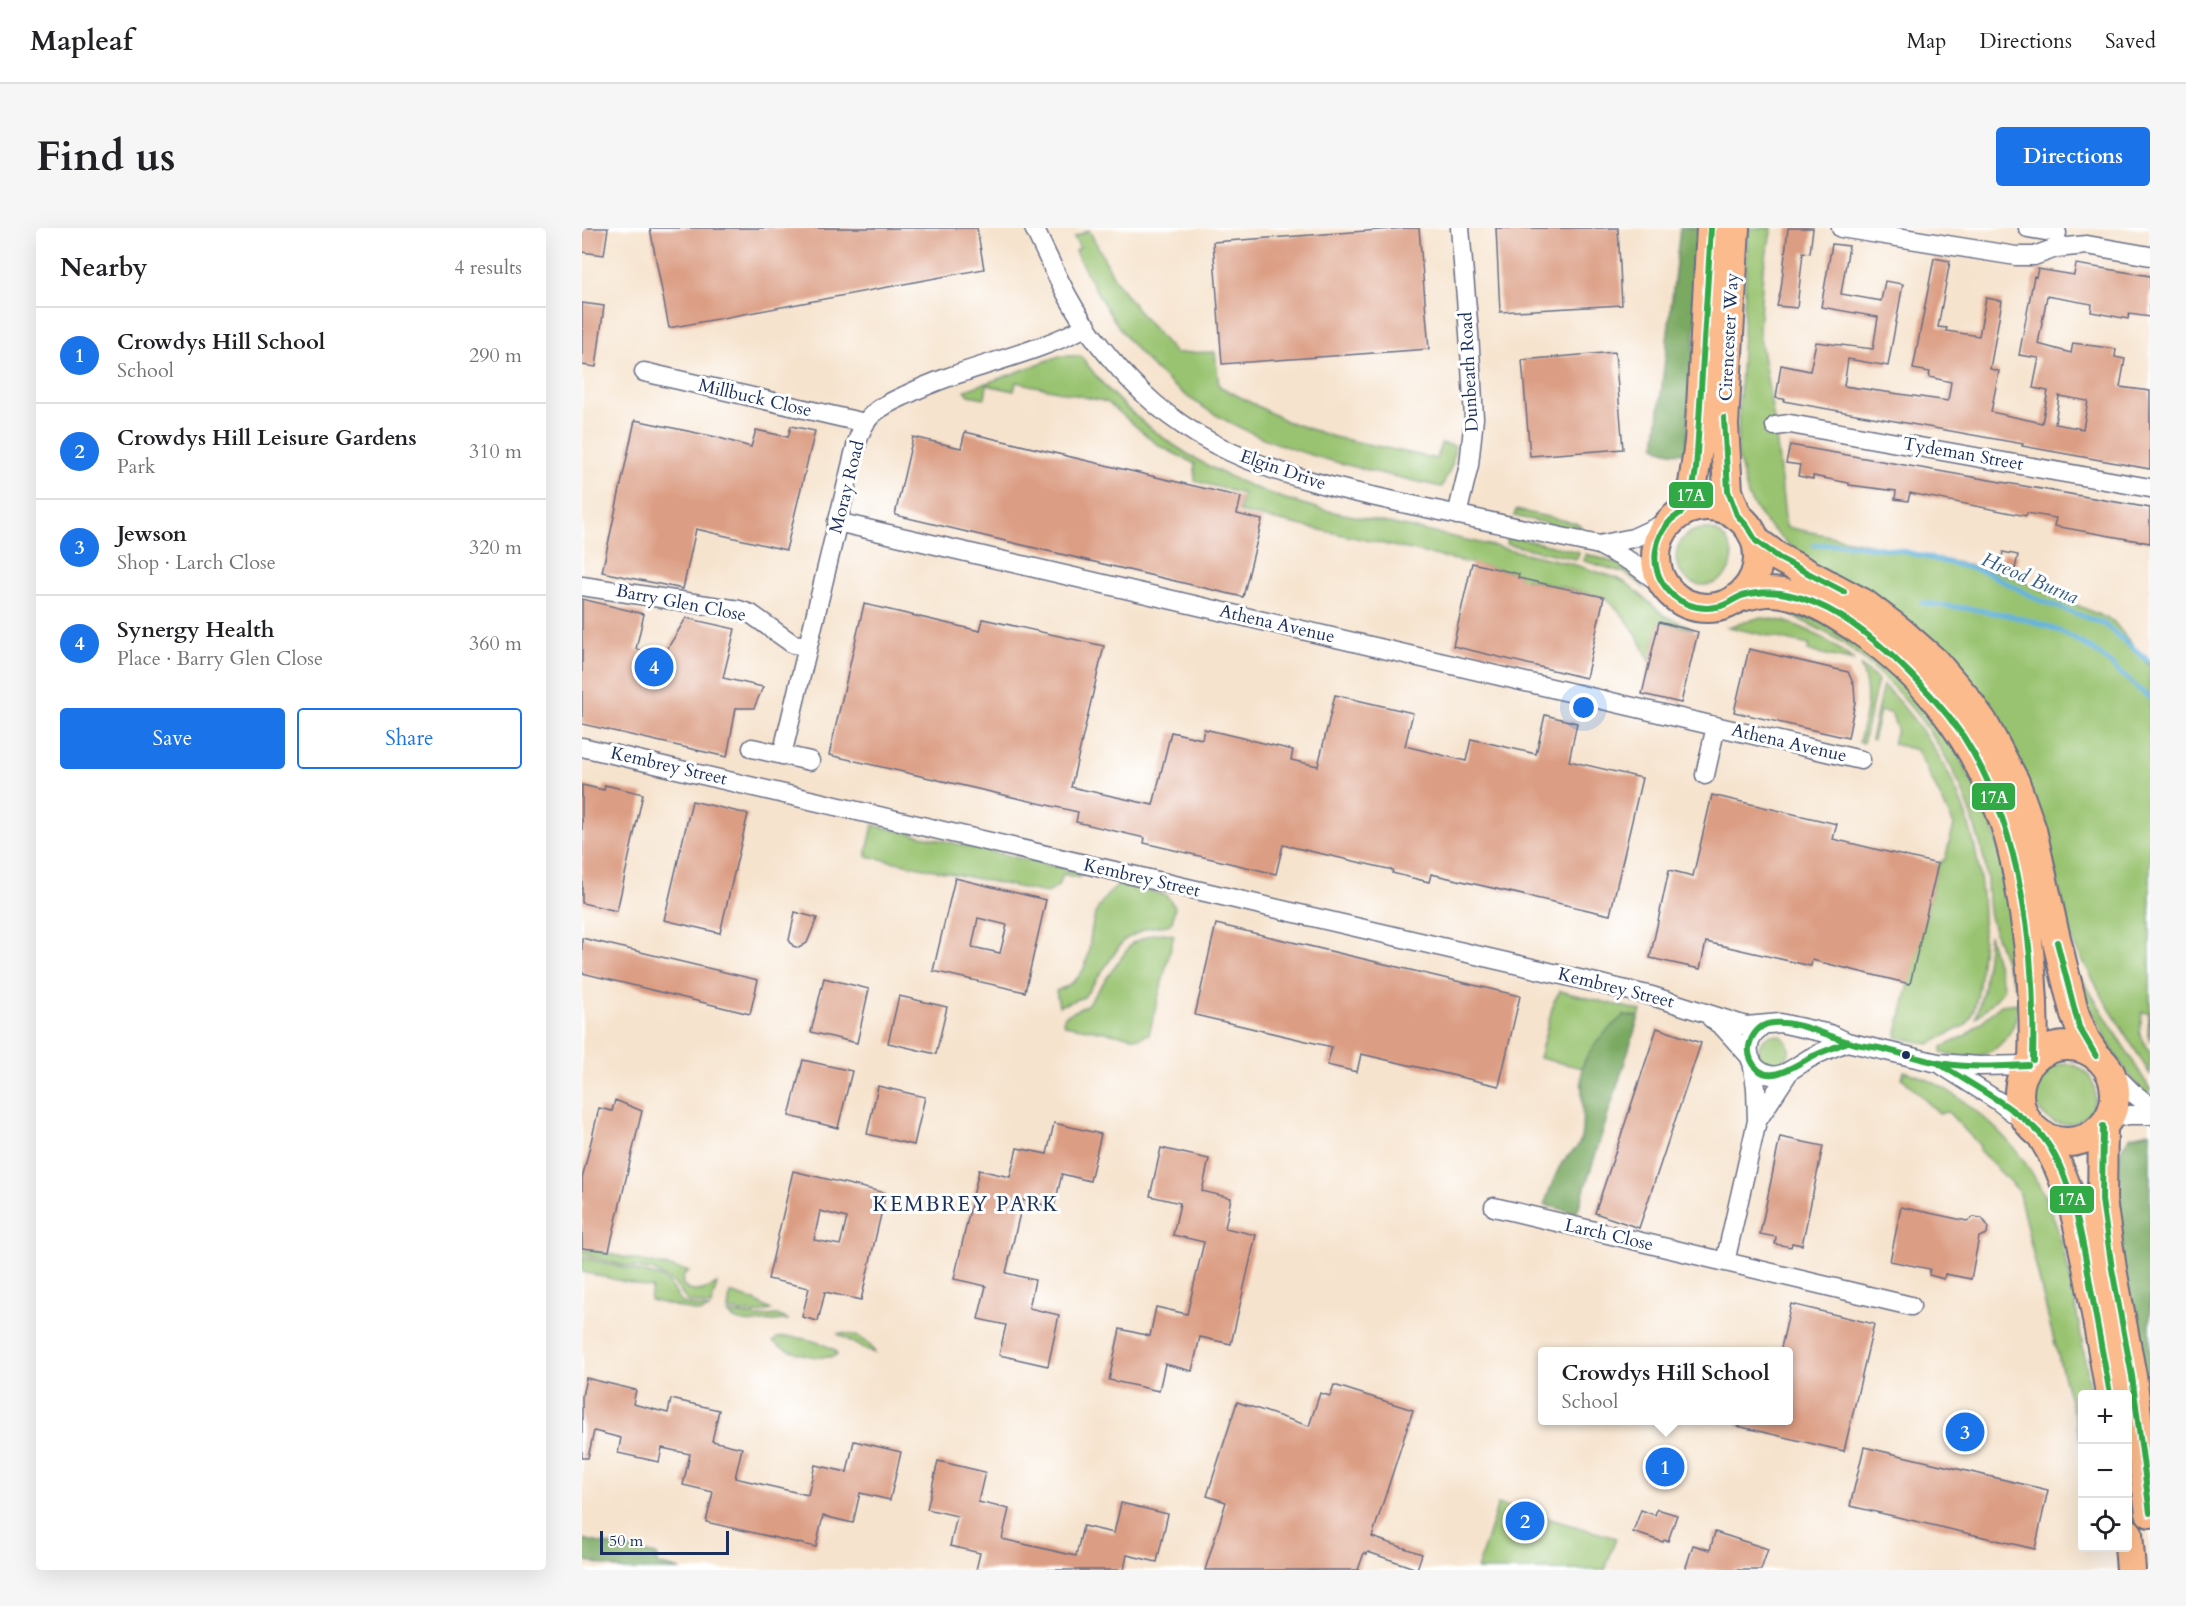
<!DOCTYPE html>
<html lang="en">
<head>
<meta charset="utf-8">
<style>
	:root { --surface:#fff; --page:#f6f6f6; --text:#202124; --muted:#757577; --line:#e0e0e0; --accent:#1a73e8 }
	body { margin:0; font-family:Cardo,serif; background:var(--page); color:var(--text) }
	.controls { position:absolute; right:18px; bottom:18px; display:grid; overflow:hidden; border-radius:6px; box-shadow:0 6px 24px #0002 }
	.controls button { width:54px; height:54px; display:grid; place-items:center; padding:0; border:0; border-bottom:2px solid var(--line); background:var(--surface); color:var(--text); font:30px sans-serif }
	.scale { position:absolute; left:18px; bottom:15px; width:129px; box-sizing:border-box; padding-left:6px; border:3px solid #1b2f5e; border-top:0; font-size:16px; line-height:21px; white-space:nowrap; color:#1b2f5e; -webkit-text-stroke:4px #fff; paint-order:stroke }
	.you { position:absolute; left:1002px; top:480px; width:21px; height:21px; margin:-15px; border:4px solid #fff; border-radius:50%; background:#1a73e8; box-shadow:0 0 0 9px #1a73e833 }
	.badge { display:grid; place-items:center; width:39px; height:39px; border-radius:50%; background:var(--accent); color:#fff; font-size:20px; font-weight:700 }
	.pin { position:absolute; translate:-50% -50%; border:3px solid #fff; box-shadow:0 2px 6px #0006 }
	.popup { position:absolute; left:956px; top:1119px; width:255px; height:78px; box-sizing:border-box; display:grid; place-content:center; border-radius:6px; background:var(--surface); filter:drop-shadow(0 2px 4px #0005); font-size:20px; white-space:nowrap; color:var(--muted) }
	.popup b { font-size:22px; color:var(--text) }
	.popup::after { content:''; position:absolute; left:50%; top:100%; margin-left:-12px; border:12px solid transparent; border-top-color:var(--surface) }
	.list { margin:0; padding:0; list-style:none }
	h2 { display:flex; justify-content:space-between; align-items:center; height:78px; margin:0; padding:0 24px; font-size:26px }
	h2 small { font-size:20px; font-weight:400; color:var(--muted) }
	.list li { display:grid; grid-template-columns:39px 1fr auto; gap:18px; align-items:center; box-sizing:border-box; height:96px; padding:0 24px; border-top:2px solid var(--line) }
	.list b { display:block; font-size:22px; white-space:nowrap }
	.list p { margin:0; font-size:20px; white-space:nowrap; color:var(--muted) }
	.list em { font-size:20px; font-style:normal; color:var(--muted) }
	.actions { display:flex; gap:12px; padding:18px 24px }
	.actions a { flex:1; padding:14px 0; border:2px solid var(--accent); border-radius:6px; text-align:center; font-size:21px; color:var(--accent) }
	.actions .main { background:var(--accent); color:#fff }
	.icon { flex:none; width:33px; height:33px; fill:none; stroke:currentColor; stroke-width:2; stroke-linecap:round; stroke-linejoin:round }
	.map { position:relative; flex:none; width:1568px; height:1342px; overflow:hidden; border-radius:6px }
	header { display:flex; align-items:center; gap:36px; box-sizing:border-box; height:84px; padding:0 30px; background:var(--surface); border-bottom:2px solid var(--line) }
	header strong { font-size:28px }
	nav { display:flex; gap:33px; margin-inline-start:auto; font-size:21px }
	.intro { display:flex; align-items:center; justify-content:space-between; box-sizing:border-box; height:144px; padding:0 36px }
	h1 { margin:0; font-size:42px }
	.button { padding:15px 27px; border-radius:6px; background:var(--accent); color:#fff; font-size:21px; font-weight:700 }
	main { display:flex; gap:36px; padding:0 36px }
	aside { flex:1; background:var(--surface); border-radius:6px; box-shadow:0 6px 24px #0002 }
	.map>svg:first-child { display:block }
</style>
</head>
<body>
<header>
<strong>Mapleaf</strong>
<nav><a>Map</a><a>Directions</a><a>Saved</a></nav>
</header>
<div class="intro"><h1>Find us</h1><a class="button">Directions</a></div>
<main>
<aside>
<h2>Nearby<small>4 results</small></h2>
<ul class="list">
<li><span class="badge">1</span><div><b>Crowdys Hill School</b><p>School</p></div><em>290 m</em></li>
<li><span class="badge">2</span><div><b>Crowdys Hill Leisure Gardens</b><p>Park</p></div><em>310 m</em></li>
<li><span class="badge">3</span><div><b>Jewson</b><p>Shop · Larch Close</p></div><em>320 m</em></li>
<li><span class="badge">4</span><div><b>Synergy Health</b><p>Place · Barry Glen Close</p></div><em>360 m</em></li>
</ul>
<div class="actions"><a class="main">Save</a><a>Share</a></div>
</aside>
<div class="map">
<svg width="1568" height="1342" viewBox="0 0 1568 1342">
	<rect width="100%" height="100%" fill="#fff"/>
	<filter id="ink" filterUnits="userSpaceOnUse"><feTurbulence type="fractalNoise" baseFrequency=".0167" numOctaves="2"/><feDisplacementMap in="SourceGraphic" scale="12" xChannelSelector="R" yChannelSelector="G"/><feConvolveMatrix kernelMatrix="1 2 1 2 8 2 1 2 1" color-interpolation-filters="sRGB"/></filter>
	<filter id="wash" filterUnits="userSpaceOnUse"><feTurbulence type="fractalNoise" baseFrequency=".008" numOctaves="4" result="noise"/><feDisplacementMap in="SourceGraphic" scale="24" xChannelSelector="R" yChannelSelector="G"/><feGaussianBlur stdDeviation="1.35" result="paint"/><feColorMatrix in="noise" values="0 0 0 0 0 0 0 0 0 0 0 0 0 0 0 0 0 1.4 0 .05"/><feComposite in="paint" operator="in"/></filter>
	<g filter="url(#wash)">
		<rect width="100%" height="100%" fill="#f6e3cd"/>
		<path fill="#99c36f" stroke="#5a7966" stroke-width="1.5" d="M1166 0H1190L1181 43 1177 103 1193 198 1204 299 1421 344 1531 393 1568 439V814L1566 807 1567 785 1560 784 1558 806 1568 825V846L1524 775 1491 715 1466 616 1219 328 1185 296 1175 283 1166 268 1155 223Z
			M507 2 534 53 560 88 593 125 633 124 637 158 704 193 752 209 855 231 859 215 873 218 870 237 860 259C744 233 626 212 547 113 525 85 509 54 493 23L498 20 492 9Z
			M477 128H499C544 192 612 237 684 264 732 283 784 290 834 301 886 312 938 324 990 336L1035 350 1046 356 1083 388 1112 401 1077 395 1068 434C1058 410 1042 385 1022 369L944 351 941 361 934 359 937 346 657 284 661 266 613 253V236L576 217 525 174 434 154 432 163 405 157 403 170 387 167 383 162 430 146Z
			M934 282 993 295 999 298 1000 303 932 288Z
			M1094 329a28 28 0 1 1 56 0a28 28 0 1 1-56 0Z
			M926 308 997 324 995 331 924 316Z
			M1003 326C1024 332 1052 337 1062 359L1043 345 1002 333Z
			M1210 383 1238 392 1297 430 1364 502 1408 588 1429 670 1436 761 1434 760C1425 738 1415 715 1409 692 1405 679 1406 664 1405 651 1403 634 1399 618 1394 602 1374 528 1325 464 1265 418 1248 405 1228 397 1209 387Z
			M1176 390C1213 390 1245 411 1273 433L1226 423 1227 417 1146 399Z
			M1278 437 1296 452 1281 515 1277 514C1284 485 1290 466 1278 437Z
			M1301 457C1378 534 1410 627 1399 736 1398 753 1395 784 1384 797L1347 816 1314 809 1356 636 1363 631 1372 597 1335 522 1311 516 1315 501 1309 485 1298 483 1291 512 1289 511Z
			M291 597 499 644 497 650 481 646C478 656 475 662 464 665L284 628Z
			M537 657 584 667 593 679 590 694 586 697 565 700 542 712 502 769 477 778 474 763C531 742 486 692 537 657Z
			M582 705 592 707 567 806 557 810 483 797 481 793 483 788 505 777 550 715 571 706Z
			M1407 707 1422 760 1415 770 1394 790 1402 758Z
			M1500 751 1568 861V867H1565C1533 836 1515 793 1496 753Z
			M978 763 1059 783 1057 789 1042 787 1005 828 1000 840 957 830 972 773Z
			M1436 775C1435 803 1417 828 1387 829 1378 829 1368 827 1359 825L1360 819 1383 808 1419 777Z
			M1177 822a15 15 0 1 1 30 0a15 15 0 1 1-30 0Z
			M1453 866a30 30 0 1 1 60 0a30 30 0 1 1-60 0Z
			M1322 843C1348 850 1369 863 1390 880 1460 934 1478 993 1493 1076 1499 1106 1504 1136 1509 1166H1500V1218L1468 1097 1436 962 1397 922 1398 918 1366 884 1357 885 1320 850Z
			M0 1022 14 1023 107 1043C100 1047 97 1058 107 1062 116 1065 128 1060 135 1056L129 1078 105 1073 92 1055 72 1043 39 1037 0 1026Z
			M0 1029 78 1049 87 1055 100 1075 127 1081 120 1084H116L68 1072 70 1060 0 1044Z
			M148 1065 173 1073 189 1082 173 1086 146 1082Z
			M146 1085 176 1089 195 1087 207 1092C190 1091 157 1102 146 1085Z
			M259 1105C274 1106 286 1111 293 1125L280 1120 256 1106Z
			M203 1109C221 1109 239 1114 254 1123L255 1127C238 1133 206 1125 191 1114L195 1110Z
			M916 1276 1034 1310 1023 1342H895Z"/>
		<path fill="#7aa962" stroke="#4a6c60" stroke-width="1.5" d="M1098 0H1121L1104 224C1092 226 1083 224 1073 218Z
			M1042 787 1057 789 995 985 962 977C967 965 974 940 983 931 990 923 996 922 999 910 1003 887 998 864 1000 841 1003 823 1028 799 1042 787Z
			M1568 904V1191L1540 1029 1534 939 1540 919 1549 908Z
			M0 1311 74 1327 76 1329 75 1336 99 1342H42L0 1332Z"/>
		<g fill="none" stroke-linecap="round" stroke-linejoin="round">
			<path stroke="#65b4df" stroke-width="5" d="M1232 317 1264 316 1316 322 1404 344 1457 372 1522 396 1568 434
				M1340 375C1395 381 1460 387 1508 420 1530 434 1547 455 1568 470"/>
		</g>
		<g id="blocks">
			<path fill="#db9d83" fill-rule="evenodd" d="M0 0H26L22 27 0 24Z
				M68 0H395L402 41 87 100Z
				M825 0H837L847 121 640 136 631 14Z
				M914 0H1036L1040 77 918 84Z
				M1206 0H1231L1228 25 1221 24 1215 80 1195 78 1199 61Z
				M1250 16 1267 18 1259 66 1299 73 1303 53 1321 56 1306 138 1266 131 1262 158 1366 173 1369 154 1347 149 1348 144 1331 141 1352 30 1368 33 1356 99 1365 100 1364 103 1397 108 1404 70 1420 73 1408 141 1417 143 1409 184 1460 195 1466 163 1451 160 1457 130 1437 127 1452 48 1454 49 1456 41 1492 47 1494 36 1568 48V89L1547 86 1546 91 1509 84 1510 76 1465 68 1456 116 1489 125 1491 115 1534 121 1533 129 1543 131 1538 159 1568 163V241L1440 218 1441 216 1201 173 1202 171 1194 170 1199 137 1228 143 1234 114 1291 121 1296 89 1239 79ZM1477 168 1506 173 1501 201 1473 196Z
				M0 75 22 78 14 139 0 137Z
				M1033 124 1041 221 948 228 940 132Z
				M53 192 134 209 169 219 174 202 206 209 209 198 233 203 204 322 114 301 101 361 20 344Z
				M383 204 659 269 655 286 680 292 661 369 313 287 331 209 379 220Z
				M1208 217 1568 280V315L1472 298 1474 290 1445 285 1444 288 1328 265 1326 273 1313 271 1314 263 1267 257V255L1231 248V251L1216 248 1218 237 1204 235Z
				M1421 324 1436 327 1433 341 1418 338Z
				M890 335 937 346 936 350 1022 369 1004 450 871 418Z
				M0 371 62 386 54 421 81 428 104 390 153 401 141 450 181 459 172 480H154L145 529 0 496Z
				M282 376 398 403 401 391 522 418 489 559 571 577 589 504 620 511 622 501 711 522 709 532 736 538 753 467 831 485 823 518 884 533 889 511 954 526 963 487 995 495 987 533 1060 550 1028 687 849 646 847 654 810 645 811 642 701 617 694 646 562 615 563 610 494 594 496 584 247 527Z
				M1077 394 1116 404 1099 475 1060 466Z
				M1167 421 1266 444 1272 457 1273 474 1266 510 1152 484Z
				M0 557 22 562 23 557 61 566 35 683 0 675Z
				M1130 567 1255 596 1251 611 1356 636 1328 756 1230 732 1229 738 1124 714 1118 741 1068 730 1087 642 1111 648Z
				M110 573 166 586 138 705 82 692Z
				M373 650 464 672 443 764 351 743ZM396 690 425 697 418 725 390 719Z
				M213 684 235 690 225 715 217 720 211 718 207 712Z
				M634 696 938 768 917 858 779 826 775 844 745 837 750 819 613 787Z
				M0 710 176 752 168 786 0 745Z
				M242 750 287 761 275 815 229 804Z
				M317 768 365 779 354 826 306 815Z
				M1075 800 1119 815 1057 1000 1013 985Z
				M221 832 270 843 256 900 207 888Z
				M296 858 343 869 332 917 285 906Z
				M33 872 60 883 27 1023 0 1020V951L17 880 30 883Z
				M472 895 519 906 508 953 480 946 472 979 441 972 424 1045 453 1052 447 1080 477 1087 466 1138 417 1127 424 1097 396 1091 404 1058 372 1051 397 942 428 949 435 920 465 926Z
				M1198 909 1241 918 1220 1017 1210 1015 1209 1019 1193 1016 1194 1009 1178 1006Z
				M579 920 627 931 620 963 649 970 643 1000 674 1007 649 1116 618 1109 610 1143 583 1136 577 1163 527 1152 538 1101 568 1108 574 1079 605 1086 622 1014 591 1007 598 975 568 968Z
				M211 943 304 965 279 1072 243 1064 236 1093 220 1089 227 1060 186 1051ZM238 983 265 990 258 1017 232 1012Z
				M1319 979 1385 993 1391 989 1400 990 1406 998 1405 1006 1397 1009 1389 1051 1363 1046 1362 1051 1347 1047 1348 1041 1308 1033Z
				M1209 1076 1292 1096 1262 1223 1155 1198 1156 1192H1206V1124H1198Z
				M4 1150 54 1162 51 1176 86 1185 89 1171 137 1182 130 1213 160 1220 153 1250 226 1267 233 1237 265 1244 272 1213 319 1224 308 1272 278 1265 271 1295 241 1288 234 1319 124 1294 131 1264 101 1257 108 1226 80 1220 77 1234 36 1225 39 1210 12 1203 6 1230H0V1168Z
				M752 1157 831 1182 790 1309 840 1326 835 1341 786 1324 785 1326 782 1325 776 1342H623L644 1274 625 1268 655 1174 727 1198 738 1165 748 1168Z
				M1282 1219 1466 1262 1453 1321 1268 1278Z
				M356 1233 403 1244 396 1274 427 1281 420 1311 494 1328 501 1298 532 1305 539 1275 586 1286 575 1334 545 1327 542 1342H394L398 1325 368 1318 375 1288 345 1281Z
				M1075 1281 1095 1287 1086 1313 1082 1312 1081 1314 1051 1304 1059 1282 1073 1287Z
				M1133 1304 1186 1321 1179 1342H1103L1111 1317 1128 1322Z"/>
		</g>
	</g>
	<g filter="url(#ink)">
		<use href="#blocks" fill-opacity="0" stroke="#686e85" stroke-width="1.5"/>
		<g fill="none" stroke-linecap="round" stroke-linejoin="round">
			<g stroke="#686e85" stroke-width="21">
				<path id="minor" d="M452 0C463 23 474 47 486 69 505 104 533 138 561 165 635 237 738 257 835 278 895 291 956 304 1017 317L1049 334 1083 359
					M1259 0 1434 28H1452L1474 20 1505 17 1568 28
					M1446 0 1475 5
					M62 144 283 195
					M1193 198 1208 196 1568 260
					M875 287 887 237 892 190 887 105 878 0
					M255 294 1279 532
					M1017 317 1051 310 1088 293
					M0 358 157 382 169 386 211 416 226 418
					M0 519 1070 768 1164 798 1198 795 1248 806 1265 814 1356 835 1397 838 1446 837
					M170 520 228 533
					M200 527 271 230C275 214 279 196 292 185 301 177 313 172 324 167 382 138 448 129 505 98
					M1123 547 1134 498
					M1129 790 1141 799 1168 829
					M1181 797C1172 804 1165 813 1167 825 1168 833 1173 840 1180 844 1199 855 1214 837 1230 829 1241 823 1253 819 1265 814
					M1521 835 1551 865 1568 878
					M1361 838 1416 873 1451 900
					M1526 891 1547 887H1568
					M1175 893 1207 844
					M912 979 1329 1078
					M1143 1034 1175 893 1174 860 1170 833"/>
			</g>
			<g stroke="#686e85" stroke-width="32">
				<path id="primary" d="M1153 0 1142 197 1146 263 1155 287
					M1074 329a51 51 0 1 1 102 0a51 51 0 1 1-102 0Z
					M1102 283 1111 256 1117 214 1129 0
					M1174 313 1197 330 1281 375 1318 403 1352 433 1383 469 1401 494 1433 554 1450 602 1471 698 1493 787 1503 811 1514 828
					M1155 370C1165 368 1176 364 1187 364 1220 364 1250 384 1277 402 1345 447 1396 518 1422 594 1433 626 1438 659 1443 692 1450 738 1453 785 1451 832
					M1437 866a48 48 0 1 1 96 0a48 48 0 1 1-96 0Z
					M1521 898 1520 972 1530 1041 1550 1148 1568 1285
					M1459 907C1488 951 1498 1002 1508 1054 1515 1091 1522 1129 1528 1166
					M1546 1305 1549 1342"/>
			</g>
			<use href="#minor" stroke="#fff" stroke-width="18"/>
			<use href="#primary" stroke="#fbbb8d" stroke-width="28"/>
			<g stroke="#fff" stroke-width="10">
				<path id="bus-1" d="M1129 0 1114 241C1112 254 1110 269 1103 280 1100 285 1094 288 1089 292 1073 308 1068 334 1080 354 1092 375 1116 384 1139 378 1146 376 1152 371 1159 368 1174 364 1190 363 1204 366 1245 374 1279 400 1309 427 1336 452 1360 478 1381 508 1440 599 1454 726 1451 832
					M1142 190 1146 263 1155 287 1165 298 1174 313 1197 330 1262 364
					M1475 714 1497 799 1514 828
					M1265 814C1254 819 1242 823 1231 828 1212 837 1183 862 1169 832 1162 816 1174 796 1191 795 1218 793 1245 808 1270 815 1279 818 1288 818 1297 820 1320 825 1341 833 1364 836 1391 840 1419 838 1446 837
					M1356 835C1385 854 1439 883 1460 908 1491 946 1502 1020 1510 1067 1516 1100 1522 1133 1528 1166
					M1521 898 1520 972 1530 1041 1550 1148 1568 1285"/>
			</g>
			<use href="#bus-1" stroke="#31aa45" stroke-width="6"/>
		</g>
	</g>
	<circle fill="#1b2f5e" stroke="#fff" stroke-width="2" cx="1324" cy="827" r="5"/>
	<g text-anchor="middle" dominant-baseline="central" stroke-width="6" stroke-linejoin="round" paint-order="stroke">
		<g font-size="18" fill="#1b2f5e" stroke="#fff">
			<text transform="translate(1147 109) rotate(-87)">Cirencester Way</text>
			<text transform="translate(887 144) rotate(-93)">Dunbeath Road</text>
			<text transform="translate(173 170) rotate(13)">Millbuck Close</text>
			<text transform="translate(1381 226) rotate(10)">Tydeman Street</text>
			<text transform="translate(701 242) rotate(19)">Elgin Drive</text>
			<text transform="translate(265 259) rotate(-76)">Moray Road</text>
			<text transform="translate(99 375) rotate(11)">Barry Glen Close</text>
			<text transform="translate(695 396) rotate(13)">Athena Avenue</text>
			<text transform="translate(1207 515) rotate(13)">Athena Avenue</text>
			<text transform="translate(87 538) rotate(13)">Kembrey Street</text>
			<text transform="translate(560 650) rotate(13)">Kembrey Street</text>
			<text transform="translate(1034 760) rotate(14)">Kembrey Street</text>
			<text transform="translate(1027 1007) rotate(13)">Larch Close</text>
		</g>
		<g font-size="20" font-style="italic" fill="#355e8b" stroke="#fff">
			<text transform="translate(1448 350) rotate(23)">Hreod Burna</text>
		</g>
		<g font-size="21" letter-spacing="1.5" fill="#1b2f5e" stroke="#fff">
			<text x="384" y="976">KEMBREY PARK</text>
		</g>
	</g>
	<g stroke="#fff" stroke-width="2">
		<rect x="1086" y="253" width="46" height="28" rx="6" fill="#31aa45"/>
		<rect x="1389" y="554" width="45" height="29" rx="6" fill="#31aa45"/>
		<rect x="1467" y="957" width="46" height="29" rx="6" fill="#31aa45"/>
	</g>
	<g font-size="16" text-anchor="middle" font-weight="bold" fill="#fff">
		<text x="1109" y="273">17A</text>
		<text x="1412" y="575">17A</text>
		<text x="1490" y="977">17A</text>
	</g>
</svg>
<div class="controls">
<button>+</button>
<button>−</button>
<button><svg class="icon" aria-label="locate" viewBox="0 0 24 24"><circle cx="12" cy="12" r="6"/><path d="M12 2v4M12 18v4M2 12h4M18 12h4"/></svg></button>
</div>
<div class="scale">50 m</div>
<div class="you"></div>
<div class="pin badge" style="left:1083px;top:1239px">1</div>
<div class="popup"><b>Crowdys Hill School</b>School</div>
<div class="pin badge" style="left:943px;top:1293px">2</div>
<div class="pin badge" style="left:1383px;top:1204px">3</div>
<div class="pin badge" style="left:72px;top:439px">4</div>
</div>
</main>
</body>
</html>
